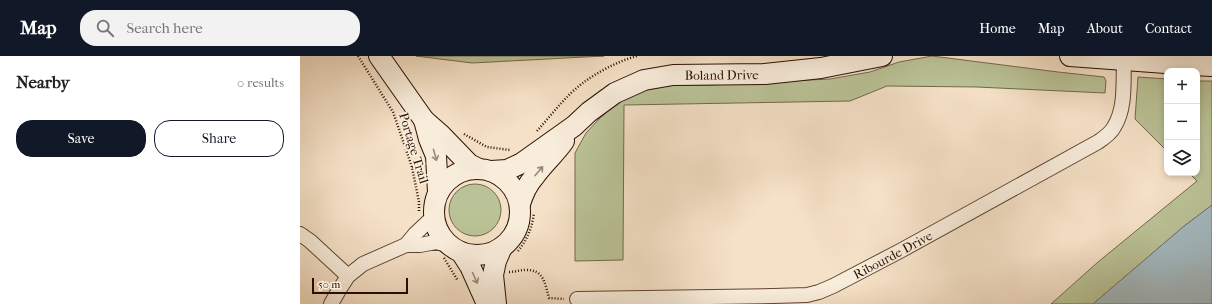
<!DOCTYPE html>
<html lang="en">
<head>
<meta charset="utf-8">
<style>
	:root { --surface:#fff; --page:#f2f2f2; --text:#202124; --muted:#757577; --line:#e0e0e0; --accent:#111827 }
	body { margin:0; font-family:"IM FELL French Canon",serif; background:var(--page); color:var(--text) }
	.controls { position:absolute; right:12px; top:12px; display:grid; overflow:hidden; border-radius:8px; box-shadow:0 2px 6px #0003 }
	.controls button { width:36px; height:36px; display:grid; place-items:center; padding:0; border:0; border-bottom:1px solid var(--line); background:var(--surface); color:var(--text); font:20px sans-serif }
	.scale { position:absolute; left:12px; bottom:10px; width:96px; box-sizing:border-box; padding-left:4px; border:2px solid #2b0f00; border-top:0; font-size:11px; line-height:14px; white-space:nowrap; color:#2b0f00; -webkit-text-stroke:3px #f8ecdb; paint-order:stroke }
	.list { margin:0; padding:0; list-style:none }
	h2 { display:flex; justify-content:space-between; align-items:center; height:52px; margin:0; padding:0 16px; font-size:17px }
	h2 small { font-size:13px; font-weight:400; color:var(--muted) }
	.actions { display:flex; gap:8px; padding:12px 16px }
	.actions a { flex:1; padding:9px 0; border:1px solid var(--accent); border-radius:16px; text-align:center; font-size:14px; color:var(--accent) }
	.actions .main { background:var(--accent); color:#fff }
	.icon { flex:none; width:22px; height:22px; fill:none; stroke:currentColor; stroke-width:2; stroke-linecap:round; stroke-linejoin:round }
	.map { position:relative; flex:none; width:912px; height:248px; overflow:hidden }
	header { display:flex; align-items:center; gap:24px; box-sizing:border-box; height:56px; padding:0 20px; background:var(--accent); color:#fff }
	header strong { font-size:19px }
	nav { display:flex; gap:22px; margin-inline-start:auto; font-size:14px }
	.search { width:280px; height:36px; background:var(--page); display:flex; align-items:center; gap:10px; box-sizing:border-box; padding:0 14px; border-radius:16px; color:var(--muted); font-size:15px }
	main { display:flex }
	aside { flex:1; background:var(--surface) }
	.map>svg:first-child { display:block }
</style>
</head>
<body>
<header>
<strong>Map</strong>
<div class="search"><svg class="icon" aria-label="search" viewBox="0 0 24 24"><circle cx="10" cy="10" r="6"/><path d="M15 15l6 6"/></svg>Search here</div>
<nav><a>Home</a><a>Map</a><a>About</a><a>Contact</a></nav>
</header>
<main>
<aside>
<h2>Nearby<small>0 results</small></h2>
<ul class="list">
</ul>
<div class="actions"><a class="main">Save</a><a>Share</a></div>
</aside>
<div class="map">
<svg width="912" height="248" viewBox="0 0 912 248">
	<rect width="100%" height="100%" fill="#f5e1c7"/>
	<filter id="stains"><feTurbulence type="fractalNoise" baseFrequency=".005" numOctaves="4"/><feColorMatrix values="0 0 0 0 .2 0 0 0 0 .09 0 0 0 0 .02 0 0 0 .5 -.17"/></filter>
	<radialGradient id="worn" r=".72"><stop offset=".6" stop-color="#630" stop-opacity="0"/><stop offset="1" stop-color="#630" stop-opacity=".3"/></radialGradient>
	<path fill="#bac397" stroke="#72694c" d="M116 0H304L172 7Z
		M632 0 758 16 804 21 806 25 805 37 677 31 587 30 550 45 324 49 323 204 275 205V97L286 77 299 63 324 41 347 34 372 29H411L530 23 570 16 599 6Z
		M838 21 867 23V95L835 63Z
		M897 25H912V149L883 171 793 248H751L798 206 897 125 889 117H897Z
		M149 154a26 26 0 1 1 52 0a26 26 0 1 1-52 0Z"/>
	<path fill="#a3bac1" stroke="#737674" d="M912 149V248H793L883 171Z"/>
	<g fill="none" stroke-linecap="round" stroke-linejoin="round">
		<g stroke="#5e4432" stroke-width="16">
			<g id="street">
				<path d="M0 178 10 185 48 220"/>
				<path d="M106 189 115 178 134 160"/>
				<path id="s1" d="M277 243 473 240 507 239 519 236 533 230 600 195 798 86C804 82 811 77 814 71 826 52 823 26 824 5"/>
				<path d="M31 248 39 234 48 220 63 208 106 189H120L136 186 151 190"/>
			</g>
		</g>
		<g stroke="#2b0f00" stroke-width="22">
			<g id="secondary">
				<path d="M79 0 124 64 140 78 169 108 177 112"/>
				<path d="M770 0 893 9 912 10"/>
				<path d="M124 64 129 83 136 100 138 136"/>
				<circle cx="177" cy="156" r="43"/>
				<path id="s2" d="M191 115 207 114 222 107 274 70 289 56 315 37 344 24 373 19 465 18 521 12 582 0"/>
				<path d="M220 148C223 138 227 129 234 121 243 108 255 98 264 85"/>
				<path d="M161 196 170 210 187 248"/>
				<path d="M196 248 193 219 196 205 202 191"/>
			</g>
		</g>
		<path stroke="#2b0f00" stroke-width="2.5" stroke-dasharray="1 2" stroke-linecap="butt" d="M58 0 93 56 112 111 119 146V156
			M237 75C247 64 257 51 268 40 284 23 314 6 337 0
			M164 78 187 91 210 94
			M112 111 121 107
			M218 195C227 184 232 172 234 157
			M144 202 158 225
			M209 216C215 216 220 214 225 214 244 213 245 228 249 242L264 243"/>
		<use href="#street" stroke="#f8ecdb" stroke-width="14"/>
		<use href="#secondary" stroke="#f8ecdb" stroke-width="20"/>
	</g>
	<defs><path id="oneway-shaft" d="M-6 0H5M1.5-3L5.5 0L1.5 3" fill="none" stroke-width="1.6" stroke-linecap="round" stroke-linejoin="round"/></defs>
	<g stroke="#9c8978">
		<use href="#oneway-shaft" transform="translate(135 99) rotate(75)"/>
		<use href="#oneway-shaft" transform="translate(239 115) rotate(-49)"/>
		<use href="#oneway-shaft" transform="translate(175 222) rotate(66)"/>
	</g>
	<g text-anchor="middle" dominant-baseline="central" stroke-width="4" stroke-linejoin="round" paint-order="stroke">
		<g font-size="13" fill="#2b0f00" stroke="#f8ecdb">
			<text stroke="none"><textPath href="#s2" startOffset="259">Boland Drive</textPath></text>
			<text transform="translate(114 92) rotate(73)">Portage Trail</text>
			<text stroke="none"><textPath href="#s1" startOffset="325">Ribourde Drive</textPath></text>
		</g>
	</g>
	<rect width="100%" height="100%" filter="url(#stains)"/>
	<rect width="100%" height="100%" fill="url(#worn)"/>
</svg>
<div class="controls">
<button>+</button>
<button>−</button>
<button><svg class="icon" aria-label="layers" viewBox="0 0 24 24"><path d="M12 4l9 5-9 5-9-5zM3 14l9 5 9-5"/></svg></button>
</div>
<div class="scale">50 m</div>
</div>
</main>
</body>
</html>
